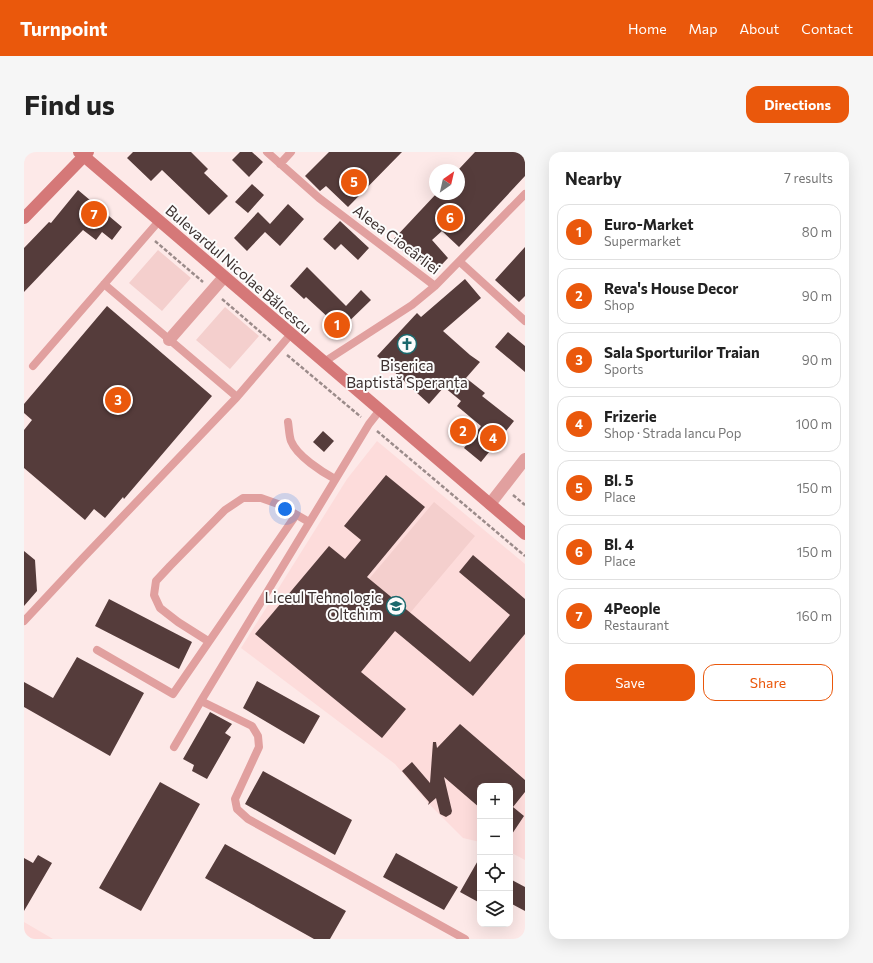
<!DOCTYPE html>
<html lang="en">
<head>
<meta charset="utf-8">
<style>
	:root { --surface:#fff; --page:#f6f6f6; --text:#222; --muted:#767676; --line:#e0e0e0; --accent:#ea580c }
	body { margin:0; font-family:Commissioner,sans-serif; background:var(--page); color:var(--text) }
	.controls { position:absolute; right:12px; bottom:12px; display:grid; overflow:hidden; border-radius:8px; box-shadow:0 4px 16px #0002 }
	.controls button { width:36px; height:36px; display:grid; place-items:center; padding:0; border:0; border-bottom:1px solid var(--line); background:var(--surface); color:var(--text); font:20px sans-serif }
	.compass { position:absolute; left:405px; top:12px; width:36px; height:36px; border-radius:50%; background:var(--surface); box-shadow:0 4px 16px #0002; rotate:34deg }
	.you { position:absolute; left:261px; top:357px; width:14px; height:14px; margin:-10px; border:3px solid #fff; border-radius:50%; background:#1a73e8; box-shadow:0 0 0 6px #1a73e833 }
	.badge { display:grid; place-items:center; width:26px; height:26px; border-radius:50%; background:var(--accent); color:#fff; font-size:13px; font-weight:700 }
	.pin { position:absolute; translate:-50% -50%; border:2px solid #fff; box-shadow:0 1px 4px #0006 }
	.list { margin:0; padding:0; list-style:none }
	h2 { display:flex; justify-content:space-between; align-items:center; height:52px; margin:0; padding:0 16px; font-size:17px }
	h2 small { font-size:13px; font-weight:400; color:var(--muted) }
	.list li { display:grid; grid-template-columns:26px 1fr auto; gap:12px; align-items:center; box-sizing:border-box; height:56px; margin:0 8px 8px; padding:0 8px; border:1px solid var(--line); border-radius:12px }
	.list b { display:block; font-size:15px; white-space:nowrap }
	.list p { margin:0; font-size:13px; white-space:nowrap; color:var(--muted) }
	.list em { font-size:13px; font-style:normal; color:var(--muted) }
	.actions { display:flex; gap:8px; padding:12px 16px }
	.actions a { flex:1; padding:9px 0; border:1px solid var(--accent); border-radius:12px; text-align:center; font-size:14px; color:var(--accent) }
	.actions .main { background:var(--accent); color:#fff }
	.icon { flex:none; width:22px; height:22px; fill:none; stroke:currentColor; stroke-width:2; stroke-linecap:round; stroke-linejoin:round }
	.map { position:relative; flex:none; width:501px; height:787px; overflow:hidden; border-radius:12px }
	header { display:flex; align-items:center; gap:24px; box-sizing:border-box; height:56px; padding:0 20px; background:var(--accent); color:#fff }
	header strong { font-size:19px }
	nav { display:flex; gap:22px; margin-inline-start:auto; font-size:14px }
	.intro { display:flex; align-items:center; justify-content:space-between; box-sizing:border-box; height:96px; padding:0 24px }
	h1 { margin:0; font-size:28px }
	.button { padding:10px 18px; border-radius:12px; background:var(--accent); color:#fff; font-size:14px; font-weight:700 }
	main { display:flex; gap:24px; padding:0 24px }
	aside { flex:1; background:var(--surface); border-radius:12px; box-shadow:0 4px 16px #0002 }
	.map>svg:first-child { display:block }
</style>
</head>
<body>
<header>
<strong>Turnpoint</strong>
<nav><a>Home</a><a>Map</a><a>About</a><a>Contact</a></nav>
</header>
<div class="intro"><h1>Find us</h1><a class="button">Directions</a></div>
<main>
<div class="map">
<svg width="501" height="787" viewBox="0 0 501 787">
	<rect width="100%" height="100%" fill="#fde9e8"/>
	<path fill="#fddcdb" d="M353 289 501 412V708L486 700V634H456V690L439 686 405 652 371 612 217 496 323 327Z
		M0 770 29 787H0Z"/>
	<path fill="#f4cfcd" d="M134 98 167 126 138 159 105 131Z
		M201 155 235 184 206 217 172 188Z
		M410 350 451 384 386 461 345 427Z"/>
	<path fill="#553c3b" d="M109 0H167L184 17 180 21 204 44 185 63 138 18 127 29 103 6Z
		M216 0H228L239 10 225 25 208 8Z
		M305 0H378L324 55 302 34 296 39 281 24Z
		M451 0H501V24L435 95 418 79 408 88 424 106 409 122 387 100 384 104 368 89 412 42H435V17Z
		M228 32 240 43 224 61 211 50Z
		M54 38 98 75 88 88 78 80 72 88 59 78 0 140V96L25 70 27 71Z
		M264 52 280 67 256 94 241 80 223 99 210 86 234 60 246 72Z
		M316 69 345 96 334 108 317 92 311 98 299 87Z
		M501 95V144L495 150 471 128Z
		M283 115 322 154 337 138 347 148 314 180 304 171 307 168 282 145 280 147 266 134Z
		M441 127 457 146 419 179 446 203 456 210 442 226 461 241 458 244 490 269 457 310 440 296 457 274 433 254 437 249 420 235 405 252 353 204 393 161 397 165Z
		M83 154 188 244 100 347 99 345 81 366 70 357 61 368 0 316V278L8 268 0 261V252Z
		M484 180 501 194V220L471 195Z
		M299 279 310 289 300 300 289 290Z
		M362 323 401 355 343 425 446 510 486 463 435 420 449 403 501 447V482L449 544 371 479 337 520 382 557 358 586 231 482 305 394 321 407 337 388 320 374Z
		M0 399 11 408 13 439 0 454Z
		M85 447 168 490 155 517 71 474Z
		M53 505 120 541 86 604 0 555V530L29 546Z
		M233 529 296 564 280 592 219 556Z
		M186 560 208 572 201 581 207 585 183 627 168 619 170 613 159 607Z
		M436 572 501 628V640L489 655 500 664 486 685V634H456V656L420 625 428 659 427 662 422 665 416 662 412 646 404 653 405 650 378 619 388 610 406 631 409 590H412L413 596Z
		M239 619 328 668 311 703 221 652Z
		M136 630 176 652 117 759 75 736Z
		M201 692 322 759 306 787H290L181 726Z
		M372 701 434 735 420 758 359 725Z
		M14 703 28 711 0 759V706L9 711Z
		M456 705V751L436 740Z
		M486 727 501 735V759L486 751Z"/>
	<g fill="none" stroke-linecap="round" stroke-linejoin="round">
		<path stroke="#9b8b8a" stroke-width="2.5" stroke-dasharray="4 2" stroke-linecap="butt" d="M131 89 179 130
			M198 147 247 189
			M263 203 337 265
			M353 279 501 404
			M489 343 501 353"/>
		<path stroke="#e1a09f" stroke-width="8" d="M243 0 295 46 411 134
			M256 12 267 0
			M436 110 501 169
			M80 132 213 245
			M300 210 388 153 411 134 501 42
			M9 214 135 69
			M264 270C265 276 265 283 267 289 273 304 298 320 311 327
			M0 469 58 407 213 245 267 182
			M184 489 154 470 136 456 130 443 132 429 146 414 201 358 219 346H237L254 352 285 370
			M73 498 149 542 272 363
			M177 549 228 574 234 584 235 595 211 647 213 657 224 667 441 787
			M150 595 177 549 345 272 356 258"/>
		<path stroke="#e1a09f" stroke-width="12" d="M145 188 200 125
			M466 352 501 307"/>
		<path stroke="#d57878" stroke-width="12" d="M55 0 501 382
			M0 66 64 0"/>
	</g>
	<defs>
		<g id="church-ring" transform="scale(1)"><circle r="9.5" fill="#fcfcfc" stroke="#1a686c" stroke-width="1.5"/><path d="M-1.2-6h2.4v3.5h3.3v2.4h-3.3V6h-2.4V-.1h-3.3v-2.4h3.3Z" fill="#1a686c"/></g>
		<g id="school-ring" transform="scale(1)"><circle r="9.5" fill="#fcfcfc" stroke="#1a686c" stroke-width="1.5"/><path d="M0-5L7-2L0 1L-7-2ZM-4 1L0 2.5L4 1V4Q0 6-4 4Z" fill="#1a686c"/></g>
	</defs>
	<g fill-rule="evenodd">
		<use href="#church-ring" x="383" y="192"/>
		<use href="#school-ring" x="372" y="454"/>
	</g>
	<g text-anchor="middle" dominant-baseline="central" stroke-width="4" stroke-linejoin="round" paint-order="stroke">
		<g font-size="15" fill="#3c302f" stroke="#fcfcfc">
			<text transform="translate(373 87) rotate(37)">Aleea Ciocârliei</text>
			<text transform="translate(215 117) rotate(41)">Bulevardul Nicolae Bălcescu</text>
		</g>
		<g font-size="15" fill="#3c302f" stroke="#fcfcfc">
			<text x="383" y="213">Biserica<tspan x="383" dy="17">Baptistă Speranța</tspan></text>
			<text x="358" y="445" text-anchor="end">Liceul Tehnologic<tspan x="358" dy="17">Oltchim</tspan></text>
		</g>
	</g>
</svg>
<div class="controls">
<button>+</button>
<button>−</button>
<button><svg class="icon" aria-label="locate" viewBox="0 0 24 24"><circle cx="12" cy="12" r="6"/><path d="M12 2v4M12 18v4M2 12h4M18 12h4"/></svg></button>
<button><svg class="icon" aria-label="layers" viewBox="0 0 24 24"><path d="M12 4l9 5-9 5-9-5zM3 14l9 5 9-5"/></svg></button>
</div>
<svg class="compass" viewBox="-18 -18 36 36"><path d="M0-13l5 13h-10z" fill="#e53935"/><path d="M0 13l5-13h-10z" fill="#767676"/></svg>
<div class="you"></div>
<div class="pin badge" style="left:313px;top:173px">1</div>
<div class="pin badge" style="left:439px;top:279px">2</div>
<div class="pin badge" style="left:94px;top:248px">3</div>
<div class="pin badge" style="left:469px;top:286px">4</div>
<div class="pin badge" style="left:330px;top:30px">5</div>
<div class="pin badge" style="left:426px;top:66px">6</div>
<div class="pin badge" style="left:70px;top:62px">7</div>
</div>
<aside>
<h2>Nearby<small>7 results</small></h2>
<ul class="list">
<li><span class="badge">1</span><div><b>Euro-Market</b><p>Supermarket</p></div><em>80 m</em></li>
<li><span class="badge">2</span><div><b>Reva's House Decor</b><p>Shop</p></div><em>90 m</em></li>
<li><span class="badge">3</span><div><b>Sala Sporturilor Traian</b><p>Sports</p></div><em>90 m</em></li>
<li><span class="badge">4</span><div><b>Frizerie</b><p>Shop · Strada Iancu Pop</p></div><em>100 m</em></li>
<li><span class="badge">5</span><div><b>Bl. 5</b><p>Place</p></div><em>150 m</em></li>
<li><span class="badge">6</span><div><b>Bl. 4</b><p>Place</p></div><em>150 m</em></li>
<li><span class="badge">7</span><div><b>4People</b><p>Restaurant</p></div><em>160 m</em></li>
</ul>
<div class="actions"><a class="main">Save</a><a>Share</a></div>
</aside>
</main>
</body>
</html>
